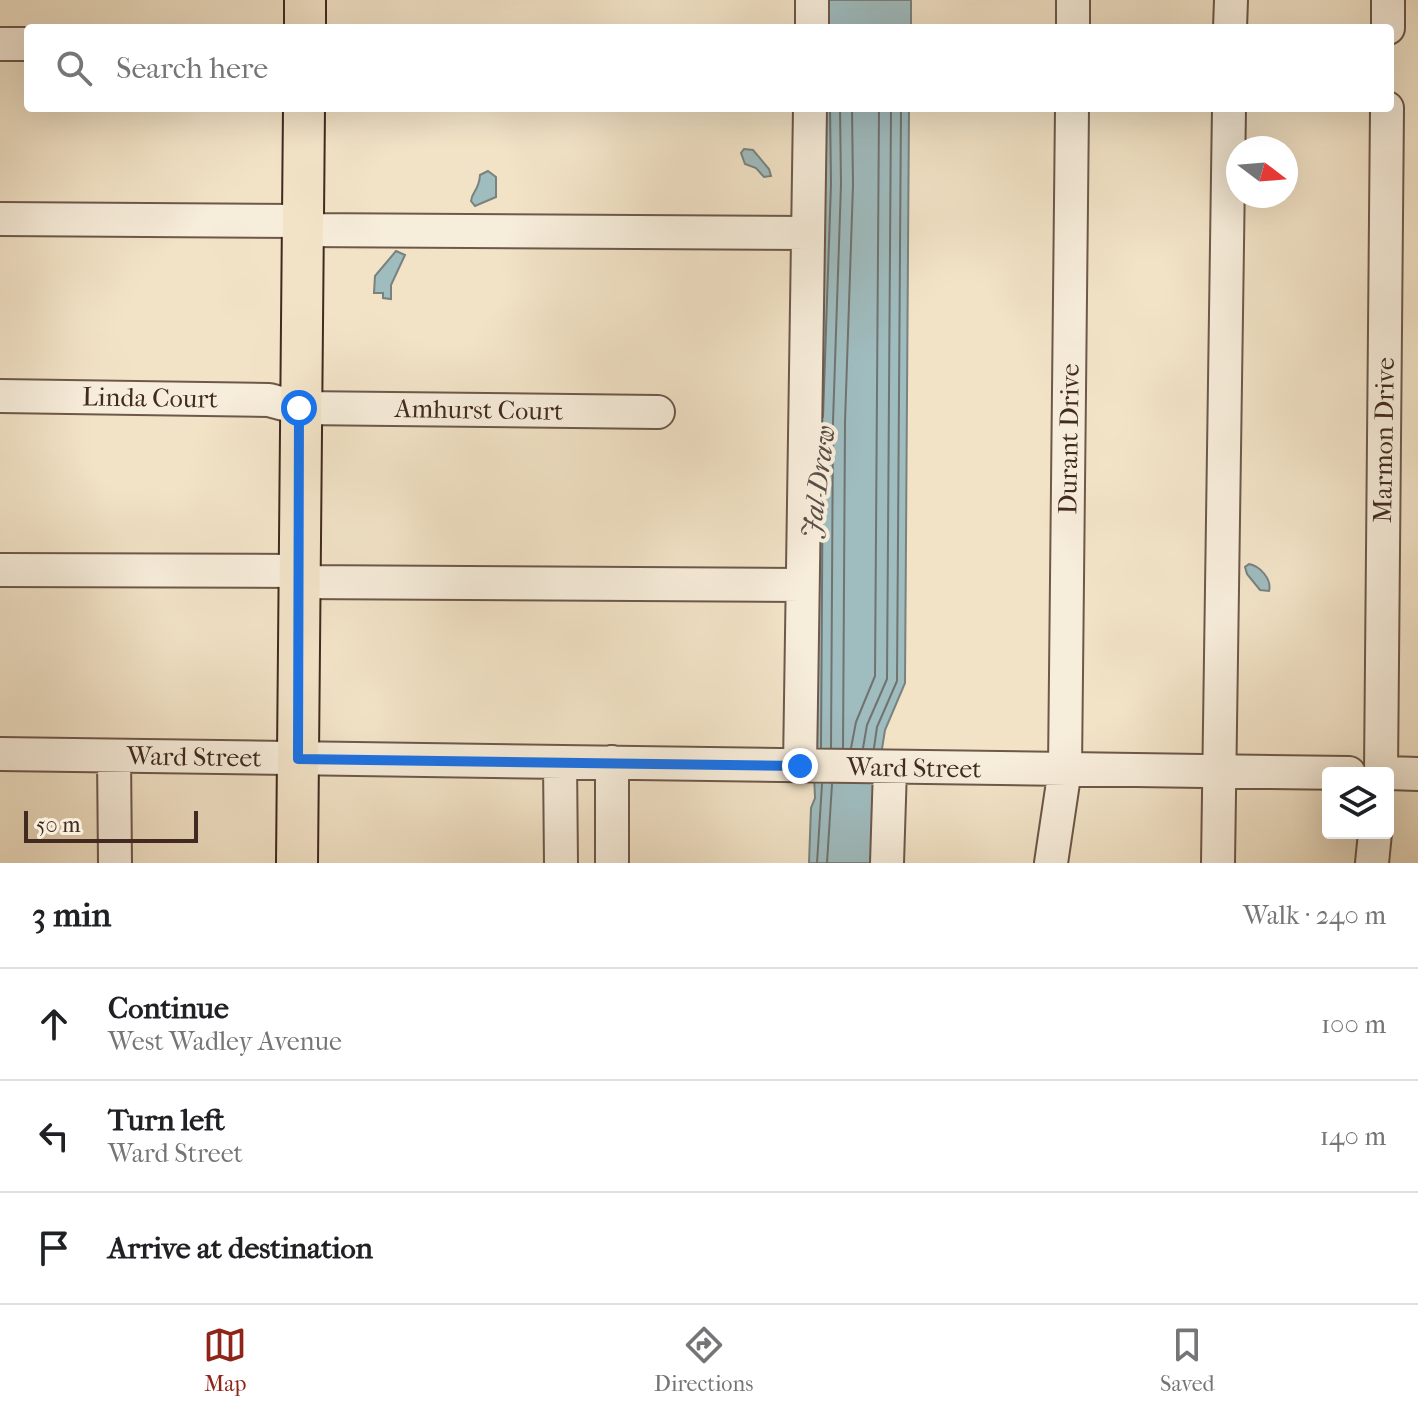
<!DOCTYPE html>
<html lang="en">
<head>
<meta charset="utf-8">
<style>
	:root { --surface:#fff; --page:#f2f2f2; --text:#202124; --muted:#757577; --line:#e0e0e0; --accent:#8f2418 }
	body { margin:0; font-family:"IM FELL French Canon",serif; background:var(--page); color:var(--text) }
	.controls { position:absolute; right:24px; bottom:24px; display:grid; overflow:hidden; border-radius:8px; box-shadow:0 8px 32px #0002 }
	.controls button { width:72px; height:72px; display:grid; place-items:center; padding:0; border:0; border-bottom:2px solid var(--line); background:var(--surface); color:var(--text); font:40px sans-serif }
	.compass { position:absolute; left:1226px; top:136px; width:72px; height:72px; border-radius:50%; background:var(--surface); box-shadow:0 8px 32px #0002; rotate:106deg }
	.scale { position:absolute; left:24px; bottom:20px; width:174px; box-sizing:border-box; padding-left:8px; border:4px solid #412a20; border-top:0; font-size:22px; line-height:28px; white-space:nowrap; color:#412a20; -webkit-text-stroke:6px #f7eddb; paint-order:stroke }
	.stop { position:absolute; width:24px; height:24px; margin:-18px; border:6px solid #1a73e8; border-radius:50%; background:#fff }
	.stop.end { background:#1a73e8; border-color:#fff; box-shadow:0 2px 8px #0008 }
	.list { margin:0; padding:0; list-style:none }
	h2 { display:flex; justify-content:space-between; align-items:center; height:104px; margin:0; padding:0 32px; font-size:34px }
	h2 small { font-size:26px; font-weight:400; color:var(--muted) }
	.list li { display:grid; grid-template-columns:52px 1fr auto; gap:24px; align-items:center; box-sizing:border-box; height:112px; padding:0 32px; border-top:2px solid var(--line) }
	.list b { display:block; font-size:30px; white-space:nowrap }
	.list p { margin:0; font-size:26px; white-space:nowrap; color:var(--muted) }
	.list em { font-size:26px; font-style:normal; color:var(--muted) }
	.icon { flex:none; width:44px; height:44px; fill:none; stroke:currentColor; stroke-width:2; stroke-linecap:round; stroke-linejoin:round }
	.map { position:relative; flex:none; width:1418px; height:863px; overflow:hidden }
	.search { position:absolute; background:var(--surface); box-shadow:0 8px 32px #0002; left:24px; right:24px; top:24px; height:88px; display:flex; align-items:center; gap:20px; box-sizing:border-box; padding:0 28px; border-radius:8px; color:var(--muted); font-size:30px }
	.sheet { height:440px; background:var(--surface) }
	nav { display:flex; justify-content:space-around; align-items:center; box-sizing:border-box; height:112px; border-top:2px solid var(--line); background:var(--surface); font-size:22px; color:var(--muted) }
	nav a { display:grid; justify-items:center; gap:4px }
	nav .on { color:var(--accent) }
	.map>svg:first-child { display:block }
</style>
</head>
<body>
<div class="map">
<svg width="1418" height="863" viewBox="0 0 1418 863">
	<rect width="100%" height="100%" fill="#f2e3c7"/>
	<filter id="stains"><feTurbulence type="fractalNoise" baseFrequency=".0025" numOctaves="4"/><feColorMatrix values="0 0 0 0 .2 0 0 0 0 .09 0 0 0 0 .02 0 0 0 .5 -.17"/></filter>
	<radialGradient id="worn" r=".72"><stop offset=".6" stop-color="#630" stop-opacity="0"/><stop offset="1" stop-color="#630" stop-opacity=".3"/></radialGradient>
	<path fill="#9fbcbf" stroke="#79827f" stroke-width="2" d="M821 0H911V28H822Z
		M822 108H909L905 683 885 730 874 799 873 863H809L811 808 815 798 812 728Z
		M744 149 753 150 769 169 771 176 764 177 756 168 745 164 741 153Z
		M488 171 496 177V197L475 206 471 201C472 191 479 191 480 175Z
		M396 251 405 255 391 285V299L383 298V293H374L375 276Z
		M1249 564C1260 566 1272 579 1269 591L1260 590 1247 574 1245 567Z"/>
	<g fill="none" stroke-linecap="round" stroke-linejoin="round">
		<path stroke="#707370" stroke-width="2" d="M823 417 831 184 830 108
			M821 748 823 430
			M831 748 833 422 841 184 840 108
			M843 748 845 422 853 185 852 108
			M851 748 856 722 875 676 879 108
			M863 748 867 725 887 679 891 108
			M874 748 877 727 897 681 901 108
			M817 863 822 784
			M827 863 832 784"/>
		<g stroke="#6d584a" stroke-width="36">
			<path id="minor" d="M812 28V0
				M1073 28V0
				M1230 28 1231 0
				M1388 28V0
				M0 44H28
				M0 219 302 221
				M302 230 807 233
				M0 396 269 400 299 408 658 412
				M0 570 299 571
				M299 582 802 585
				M0 754 1349 773
				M114 756 115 863
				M560 762 561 863
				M800 766 810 108
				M1381 773 1387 108
				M1388 773 1418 774
				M612 863V762
				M887 863 890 768
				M1051 863 1065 769 1072 108
				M1218 863 1229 108
				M1372 863 1375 833"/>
		</g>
		<g stroke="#412a20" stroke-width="44">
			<path id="major" d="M305 28V0
				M297 863 304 108"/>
		</g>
		<use href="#minor" stroke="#f7eddb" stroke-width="32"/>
		<use href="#major" stroke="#f2e3c7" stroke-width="40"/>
	</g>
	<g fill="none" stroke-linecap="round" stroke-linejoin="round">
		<path stroke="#1a73e8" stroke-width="10" d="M299 408 298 759 800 766"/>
	</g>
	<g text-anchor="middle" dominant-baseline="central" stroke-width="8" stroke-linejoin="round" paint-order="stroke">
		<g font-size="26" fill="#412a20" stroke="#f7eddb">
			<text transform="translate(150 398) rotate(1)">Linda Court</text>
			<text transform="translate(479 410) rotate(1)">Amhurst Court</text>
			<text transform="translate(1069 439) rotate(-89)">Durant Drive</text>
			<text transform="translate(1384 440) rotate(-89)">Marmon Drive</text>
			<text transform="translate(194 757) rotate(1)">Ward Street</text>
			<text transform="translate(914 768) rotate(1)">Ward Street</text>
		</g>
		<g font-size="28" font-style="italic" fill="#584e48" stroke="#f7eddb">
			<text transform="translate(818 482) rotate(-82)">Jal Draw</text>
		</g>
	</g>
	<rect width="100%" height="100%" filter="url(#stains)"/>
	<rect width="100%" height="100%" fill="url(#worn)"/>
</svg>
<div class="controls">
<button><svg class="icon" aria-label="layers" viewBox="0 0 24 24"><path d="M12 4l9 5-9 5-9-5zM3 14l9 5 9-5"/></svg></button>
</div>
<svg class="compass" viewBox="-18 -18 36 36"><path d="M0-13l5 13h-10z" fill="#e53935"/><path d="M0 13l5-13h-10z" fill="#757577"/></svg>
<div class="scale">50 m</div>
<div class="stop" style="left:299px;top:408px"></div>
<div class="stop end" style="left:800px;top:766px"></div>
<div class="search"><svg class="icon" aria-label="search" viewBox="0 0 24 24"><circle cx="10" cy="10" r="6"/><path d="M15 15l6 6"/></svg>Search here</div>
</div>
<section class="sheet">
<h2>3 min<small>Walk · 240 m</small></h2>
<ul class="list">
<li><svg class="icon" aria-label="ahead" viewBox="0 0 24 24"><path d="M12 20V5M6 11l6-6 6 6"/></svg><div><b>Continue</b><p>West Wadley Avenue</p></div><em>100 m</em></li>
<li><svg class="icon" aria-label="left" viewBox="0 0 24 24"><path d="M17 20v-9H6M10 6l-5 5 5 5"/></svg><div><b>Turn left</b><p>Ward Street</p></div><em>140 m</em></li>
<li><svg class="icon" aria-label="arrive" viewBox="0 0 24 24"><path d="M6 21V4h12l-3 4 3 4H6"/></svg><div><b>Arrive at destination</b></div></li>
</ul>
</section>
<nav>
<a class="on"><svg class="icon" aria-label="map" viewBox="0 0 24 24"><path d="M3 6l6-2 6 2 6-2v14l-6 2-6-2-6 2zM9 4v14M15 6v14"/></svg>Map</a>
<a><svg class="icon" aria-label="directions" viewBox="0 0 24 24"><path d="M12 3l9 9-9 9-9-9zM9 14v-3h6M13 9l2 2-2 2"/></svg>Directions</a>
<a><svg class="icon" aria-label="saved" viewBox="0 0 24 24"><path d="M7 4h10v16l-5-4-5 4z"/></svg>Saved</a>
</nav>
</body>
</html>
